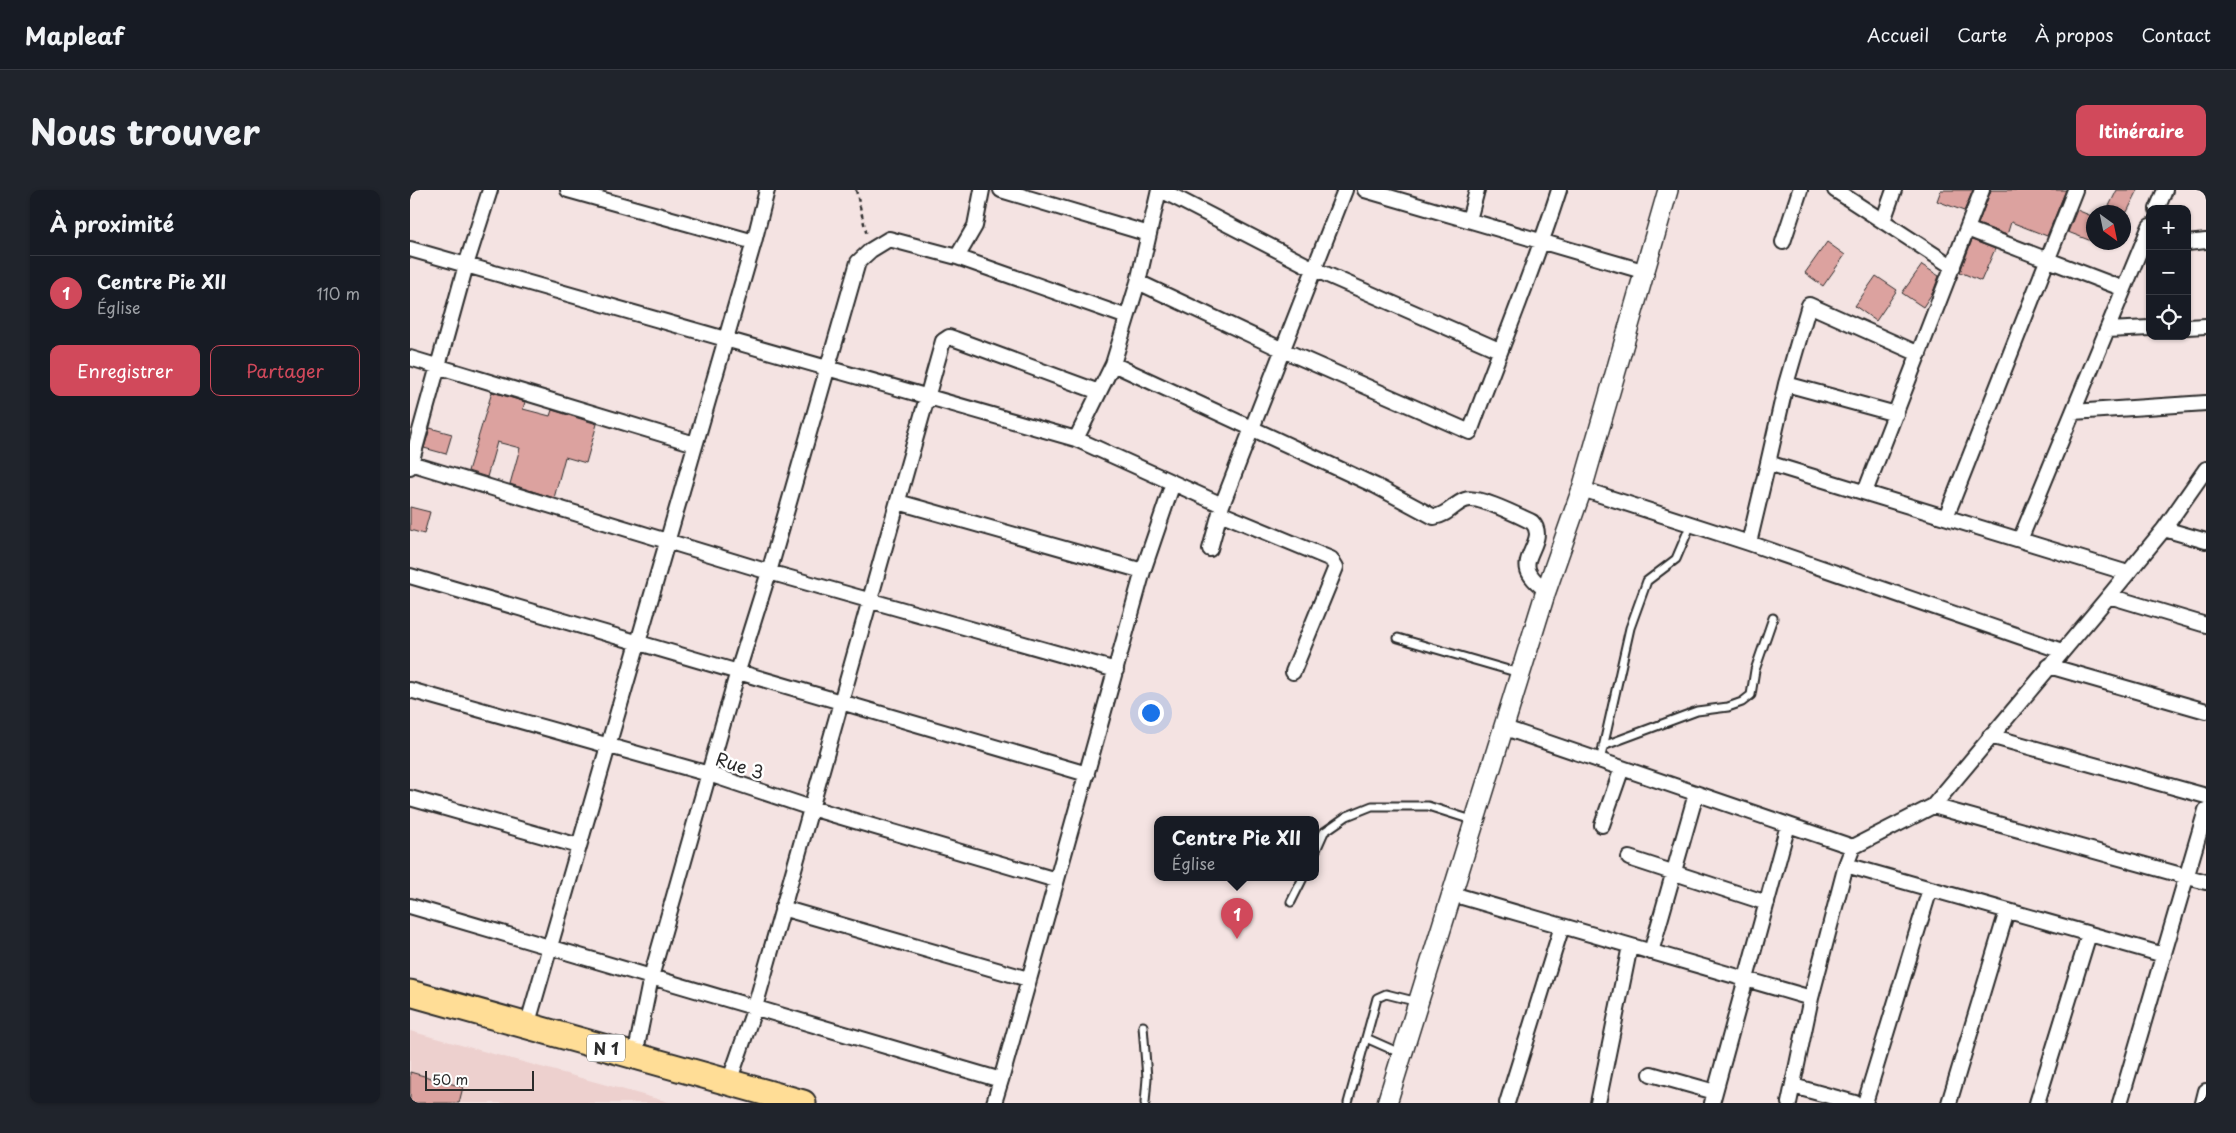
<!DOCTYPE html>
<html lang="fr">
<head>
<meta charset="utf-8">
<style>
	:root { --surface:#171b24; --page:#20242c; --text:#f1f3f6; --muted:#9ea1a6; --line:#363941; --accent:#d1495b }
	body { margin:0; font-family:"Playpen Sans",sans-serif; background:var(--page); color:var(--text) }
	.controls { position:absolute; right:15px; top:15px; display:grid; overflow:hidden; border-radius:10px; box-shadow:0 1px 4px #0004 }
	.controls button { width:45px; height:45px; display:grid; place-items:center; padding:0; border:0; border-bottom:1px solid var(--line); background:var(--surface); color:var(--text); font:25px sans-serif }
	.compass { position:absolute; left:1676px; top:15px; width:45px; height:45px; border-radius:50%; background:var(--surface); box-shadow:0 1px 4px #0004; rotate:147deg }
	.scale { position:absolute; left:15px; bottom:12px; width:109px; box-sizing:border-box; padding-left:5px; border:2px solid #2b2b2b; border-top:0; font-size:14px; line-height:18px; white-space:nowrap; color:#2b2b2b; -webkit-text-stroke:4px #fff; paint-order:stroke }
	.you { position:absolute; left:740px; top:522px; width:18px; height:18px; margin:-12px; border:4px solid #fff; border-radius:50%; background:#1a73e8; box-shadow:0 0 0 8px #1a73e833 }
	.badge { display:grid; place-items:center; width:32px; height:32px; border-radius:50%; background:var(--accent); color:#fff; font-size:16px; font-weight:700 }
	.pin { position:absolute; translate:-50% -41px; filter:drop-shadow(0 1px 2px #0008) }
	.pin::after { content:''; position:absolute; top:26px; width:18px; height:15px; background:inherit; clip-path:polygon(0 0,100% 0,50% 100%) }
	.popup { position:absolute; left:744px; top:626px; width:165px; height:65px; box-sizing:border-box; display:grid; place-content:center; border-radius:10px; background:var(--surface); filter:drop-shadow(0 1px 4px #0005); font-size:16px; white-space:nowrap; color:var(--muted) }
	.popup b { font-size:19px; color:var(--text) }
	.popup::after { content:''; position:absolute; left:50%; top:100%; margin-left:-10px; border:10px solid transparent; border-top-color:var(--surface) }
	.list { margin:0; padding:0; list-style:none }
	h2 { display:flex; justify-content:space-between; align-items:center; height:65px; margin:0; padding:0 20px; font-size:21px }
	h2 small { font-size:16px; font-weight:400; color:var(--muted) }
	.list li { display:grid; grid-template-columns:32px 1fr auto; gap:15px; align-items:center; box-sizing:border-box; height:75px; padding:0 20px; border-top:1px solid var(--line) }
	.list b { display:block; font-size:19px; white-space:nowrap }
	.list p { margin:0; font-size:16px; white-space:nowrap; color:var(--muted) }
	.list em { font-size:16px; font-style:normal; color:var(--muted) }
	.actions { display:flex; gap:10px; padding:15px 20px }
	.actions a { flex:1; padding:11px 0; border:1px solid var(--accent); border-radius:10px; text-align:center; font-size:18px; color:var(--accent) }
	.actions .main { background:var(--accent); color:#fff }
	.icon { flex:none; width:28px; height:28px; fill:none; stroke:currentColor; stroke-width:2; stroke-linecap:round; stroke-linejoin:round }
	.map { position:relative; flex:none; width:1796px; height:913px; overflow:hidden; border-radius:10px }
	header { display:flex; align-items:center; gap:30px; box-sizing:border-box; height:70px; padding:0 25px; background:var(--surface); border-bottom:1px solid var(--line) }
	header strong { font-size:24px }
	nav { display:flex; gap:28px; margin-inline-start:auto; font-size:18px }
	.intro { display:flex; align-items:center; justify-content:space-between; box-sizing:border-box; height:120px; padding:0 30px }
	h1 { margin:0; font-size:35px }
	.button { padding:12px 22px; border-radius:10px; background:var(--accent); color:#fff; font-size:18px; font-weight:700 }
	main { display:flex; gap:30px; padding:0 30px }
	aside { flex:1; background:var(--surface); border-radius:10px; box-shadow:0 1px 4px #0004 }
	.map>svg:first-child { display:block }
</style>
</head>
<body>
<header>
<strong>Mapleaf</strong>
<nav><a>Accueil</a><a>Carte</a><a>À propos</a><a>Contact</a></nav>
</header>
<div class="intro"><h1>Nous trouver</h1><a class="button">Itinéraire</a></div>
<main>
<aside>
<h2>À proximité<small></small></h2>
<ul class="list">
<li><span class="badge">1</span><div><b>Centre Pie XII</b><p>Église</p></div><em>110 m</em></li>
</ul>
<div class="actions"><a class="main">Enregistrer</a><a>Partager</a></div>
</aside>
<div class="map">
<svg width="1796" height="913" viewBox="0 0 1796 913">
	<rect width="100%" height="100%" fill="#f4e3e2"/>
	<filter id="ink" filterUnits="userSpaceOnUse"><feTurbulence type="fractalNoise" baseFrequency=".02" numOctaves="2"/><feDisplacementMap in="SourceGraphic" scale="10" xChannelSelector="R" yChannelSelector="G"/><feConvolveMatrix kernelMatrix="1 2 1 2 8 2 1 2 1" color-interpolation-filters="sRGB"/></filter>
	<g filter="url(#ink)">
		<path fill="#edd0ce" d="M0 841 262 913H0Z"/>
		<path fill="#dca29f" stroke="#2b2b2b" d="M1531 0H1563L1554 21 1527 11Z
			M1581 0H1656L1637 46 1601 32 1597 45 1568 34Z
			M1707 0H1728L1717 22H1696Z
			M1667 20 1684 27V52L1658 42Z
			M1562 50 1585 59 1571 91 1550 82Z
			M1417 52 1435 65 1413 96 1395 83Z
			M1512 75 1529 86 1523 102 1513 117 1492 103Z
			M1466 86 1487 100 1466 131 1445 116Z
			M82 202 115 212 113 219 140 226 142 220 187 234 176 273 155 267 144 308 100 294 110 258 87 252 77 287 58 281Z
			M20 238 42 244 36 264 14 258Z
			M0 317 20 322 14 344 0 340Z
			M0 882 53 897 49 913H0Z"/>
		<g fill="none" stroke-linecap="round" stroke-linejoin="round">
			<g stroke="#2b2b2b" stroke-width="11">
				<path id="lane" d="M988 448 1109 483
					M1193 556 1287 521 1318 517 1332 512 1341 505 1345 480 1363 428
					M1190 571 1220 438 1237 391 1266 369 1281 334
					M906 660 914 642 937 626 962 616H1018L1065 631
					M881 712 893 688
					M733 836 737 888 735 913
					M956 848 992 864
					M938 913 967 808 976 804 1008 812"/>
			</g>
			<g stroke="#2b2b2b" stroke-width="18">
				<path id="street" d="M158 0 344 52
					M591 0 739 44
					M751 0 904 79 1089 160
					M955 0 1236 82
					M1425 0 1543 77
					M1747 19 1755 0
					M1059 30 1067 0
					M1473 31 1484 0
					M1557 39 1714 99
					M1373 52 1390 0
					M1777 53 1796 51
					M0 59 666 249 812 315
					M547 67 717 127
					M728 92 873 160 1060 242C1089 161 1123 82 1149 0
					M1777 137 1796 136
					M1697 140 1740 138
					M0 168 285 254
					M703 174 966 296 1024 327C1040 324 1042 315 1055 310 1068 305 1109 326 1122 332 1138 349 1109 367 1120 384 1123 390 1131 396 1136 401
					M1376 194 1486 224
					M1663 222 1796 213
					M666 249 703 174 728 92 749 0
					M0 273 359 382 706 480
					M1358 273 1376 194 1399 115 1509 164
					M0 277 56 75 80 0
					M1172 299 1339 353 1652 461
					M1455 302 1572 0
					M488 312 733 381
					M810 323 921 369 926 377 883 482
					M1536 327 1665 0
					M1754 339 1796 351
					M1610 350 1740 36
					M1339 353 1358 273 1718 383
					M800 359 812 315 935 0
					M0 386 677 584
					M1699 406 1796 435
					M1639 476 1796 521
					M0 500 299 584 401 618 646 690
					M1095 538 1443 657
					M1580 546 1796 606
					M0 608 169 656
					M1523 616 1796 692
					M1192 635 1212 578
					M1219 668 1357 713
					M1436 675 1754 765
					M1042 704 1401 808
					M0 716 591 890 584 913
					M372 718 618 789
					M1241 762 1286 604
					M117 836 344 52 357 0
					M225 866 241 787 328 481 359 382 448 72 461 60 479 49 547 67 565 36 572 0
					M1241 884 1305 902
					M591 890 733 381 763 293
					M319 892 345 817 533 151 539 147 545 149 689 202
					M1383 896 1445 913
					M1097 913 1152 736
					M1188 913 1220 756
					M1302 913 1378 635
					M1379 913 1401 808 1436 675 1443 657 1523 616 1699 406 1754 339 1796 279
					M1455 913 1520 699
					M1539 913 1597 721
					M1627 913 1679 744
					M1710 913 1796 620
					M1793 913 1796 901"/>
			</g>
			<g stroke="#2b2b2b" stroke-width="22">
				<path id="secondary" d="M977 913 1136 401 1172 299 1258 0"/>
			</g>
			<g stroke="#2b2b2b" stroke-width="29">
				<path id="highway" d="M0 803 393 913"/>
			</g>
			<path stroke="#2b2b2b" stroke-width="2.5" stroke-dasharray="4 4" stroke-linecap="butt" d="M446 0 457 46"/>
			<use href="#lane" stroke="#fff" stroke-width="7"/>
			<use href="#street" stroke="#fff" stroke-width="14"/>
			<use href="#secondary" stroke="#fff" stroke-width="19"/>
			<use href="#highway" stroke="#ffdd96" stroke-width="25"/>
		</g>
	</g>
	<g text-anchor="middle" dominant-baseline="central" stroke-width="5" stroke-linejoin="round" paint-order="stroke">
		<rect fill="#fff" stroke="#6b6b6b" stroke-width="1" x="177" y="844.5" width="38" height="27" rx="4"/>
		<g font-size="16" font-weight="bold" fill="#2b2b2b">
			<text x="196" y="858">N 1</text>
		</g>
		<g font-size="18" fill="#2b2b2b" stroke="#fff">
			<text transform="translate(330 575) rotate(18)">Rue 3</text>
		</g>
	</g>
</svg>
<div class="controls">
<button>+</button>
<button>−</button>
<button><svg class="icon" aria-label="locate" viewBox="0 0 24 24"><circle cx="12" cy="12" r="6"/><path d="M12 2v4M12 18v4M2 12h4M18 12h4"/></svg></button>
</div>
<svg class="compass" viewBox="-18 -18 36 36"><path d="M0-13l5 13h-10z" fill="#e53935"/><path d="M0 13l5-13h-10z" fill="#9ea1a6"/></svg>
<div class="scale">50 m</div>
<div class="you"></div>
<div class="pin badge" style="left:827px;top:749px">1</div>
<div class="popup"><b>Centre Pie XII</b>Église</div>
</div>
</main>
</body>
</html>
